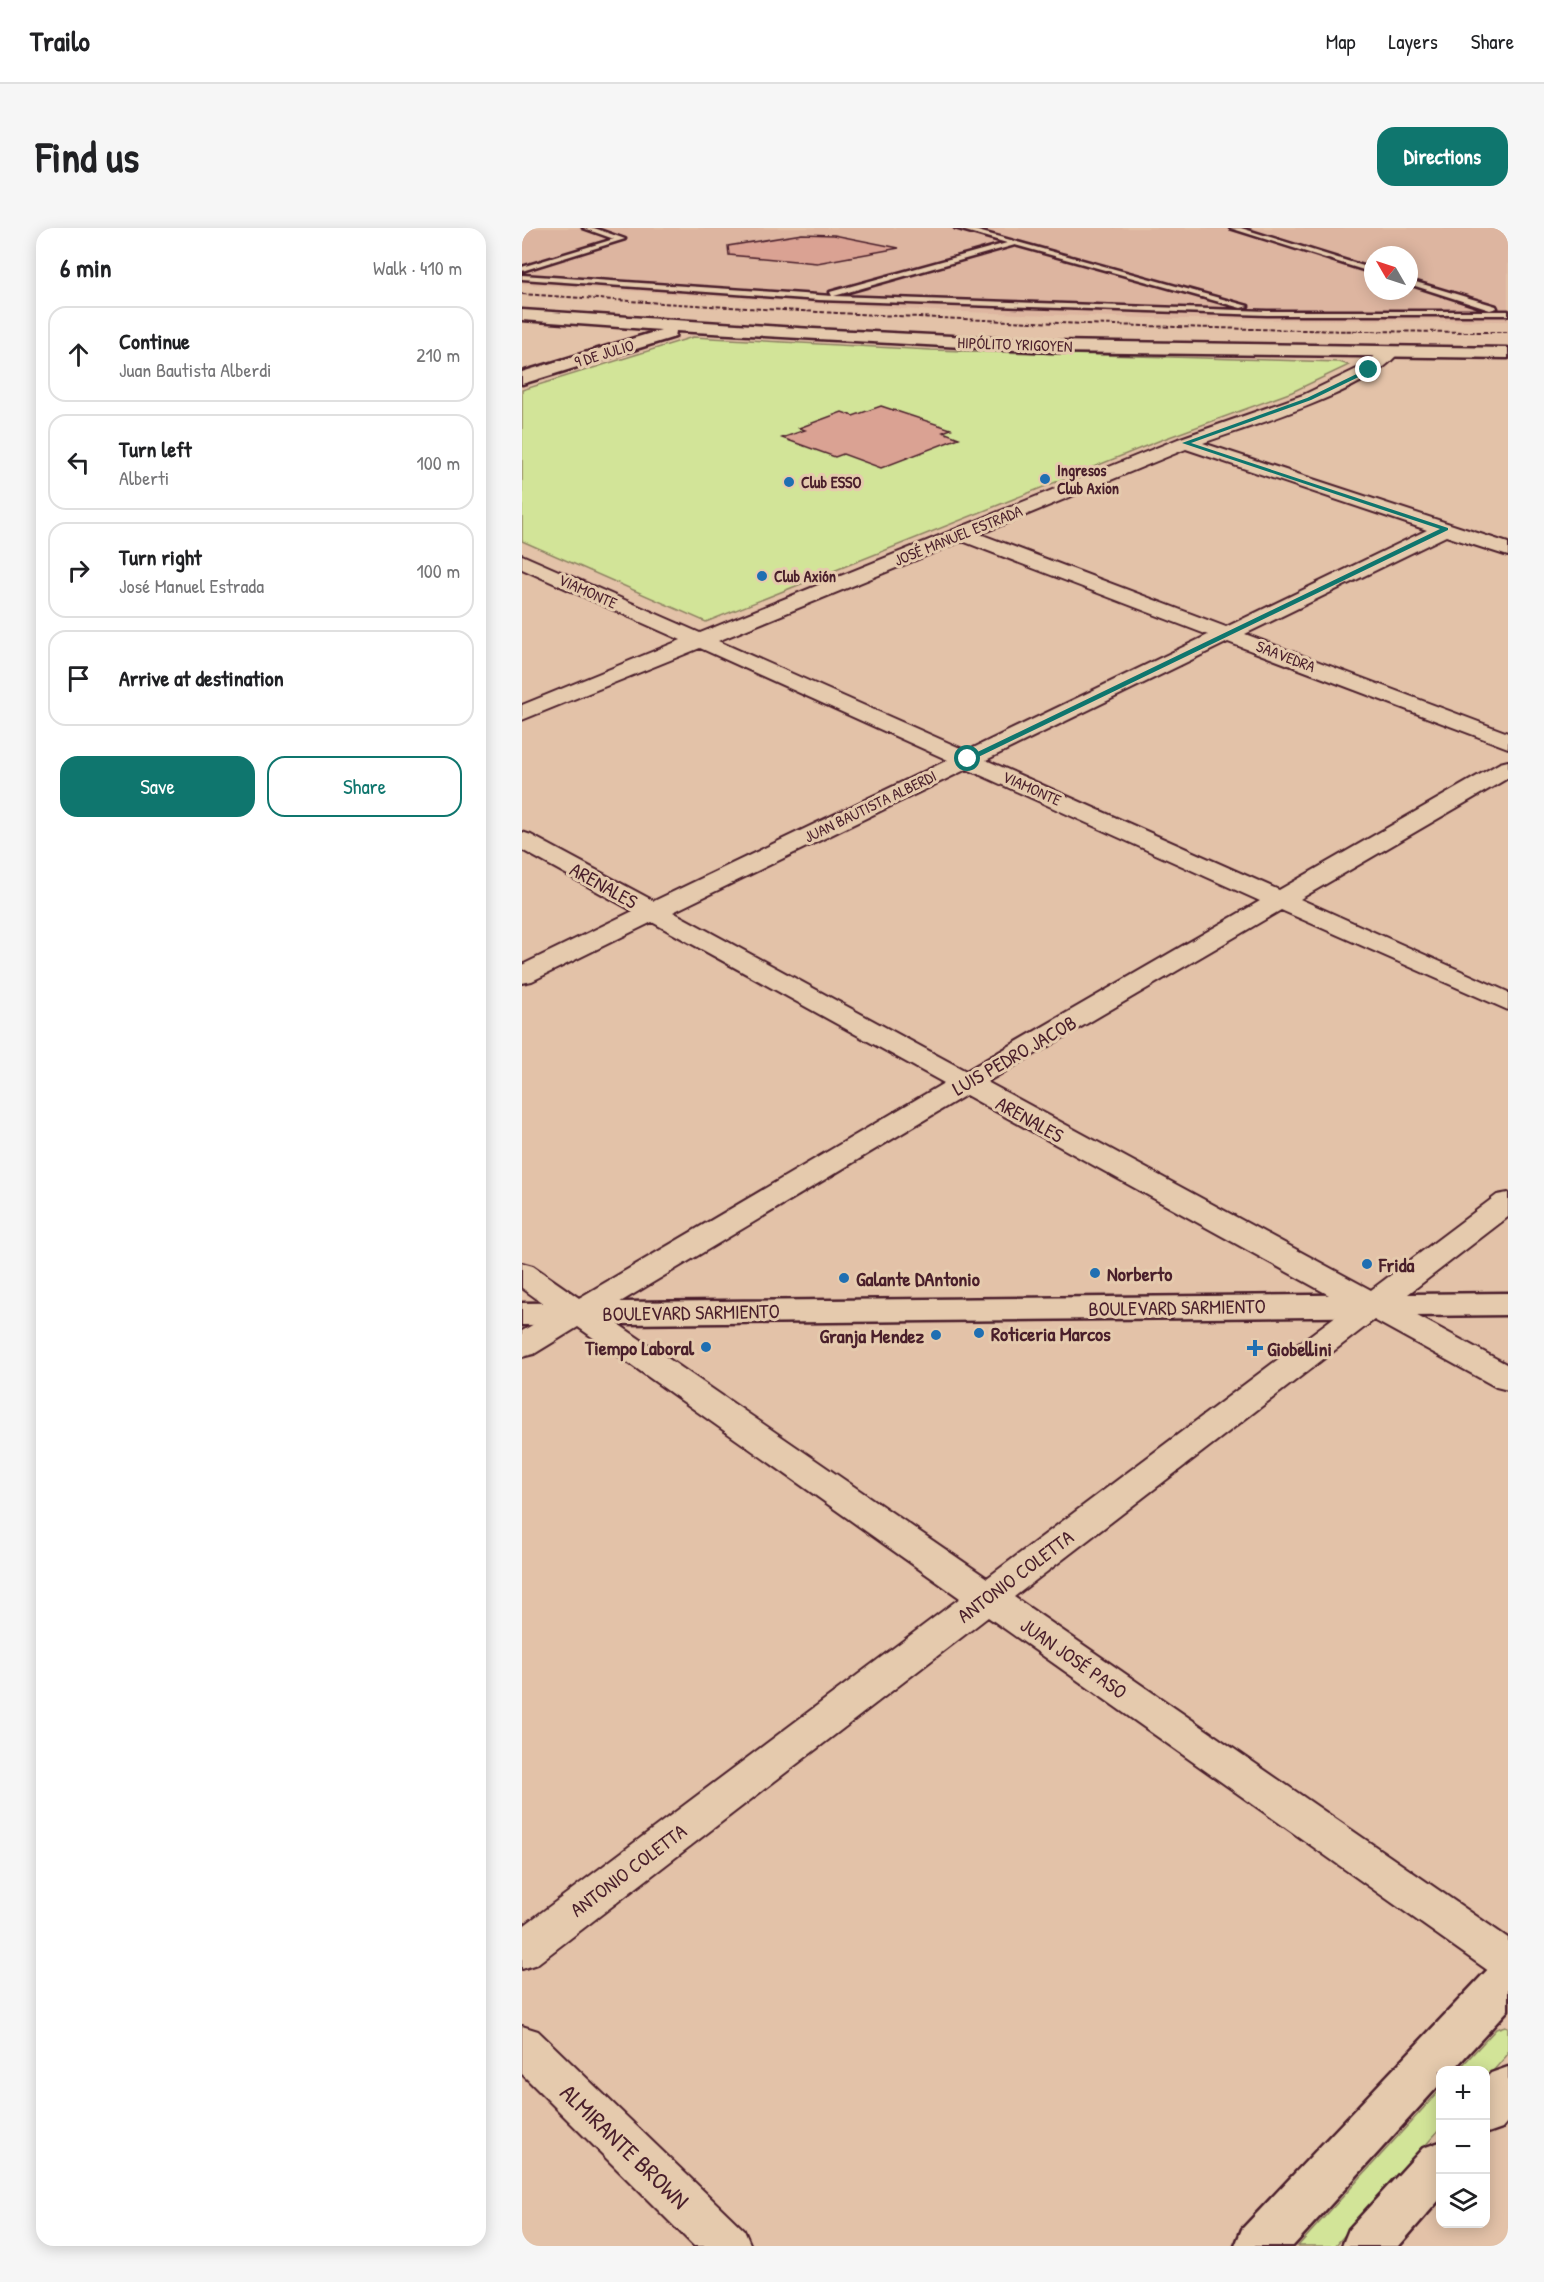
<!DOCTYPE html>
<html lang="en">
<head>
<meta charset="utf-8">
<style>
	:root { --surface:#fff; --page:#f6f6f6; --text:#202124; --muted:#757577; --line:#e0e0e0; --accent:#0f766e }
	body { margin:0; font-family:"Patrick Hand",sans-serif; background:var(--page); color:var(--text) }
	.controls { position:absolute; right:18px; bottom:18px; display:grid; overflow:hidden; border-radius:12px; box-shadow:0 3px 15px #0003 }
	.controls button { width:54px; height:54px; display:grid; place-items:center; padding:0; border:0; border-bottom:2px solid var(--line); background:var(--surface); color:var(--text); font:30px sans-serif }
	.compass { position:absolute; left:842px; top:18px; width:54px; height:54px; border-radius:50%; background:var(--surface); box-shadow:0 3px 15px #0003; rotate:309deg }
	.stop { position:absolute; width:18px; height:18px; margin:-14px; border:4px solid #0f766e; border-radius:50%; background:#fff }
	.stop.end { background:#0f766e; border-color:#fff; box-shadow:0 2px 6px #0008 }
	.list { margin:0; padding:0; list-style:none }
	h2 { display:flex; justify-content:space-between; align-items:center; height:78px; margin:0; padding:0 24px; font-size:26px }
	h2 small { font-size:20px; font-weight:400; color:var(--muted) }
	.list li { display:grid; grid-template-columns:39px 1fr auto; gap:18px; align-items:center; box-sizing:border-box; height:96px; margin:0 12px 12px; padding:0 12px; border:2px solid var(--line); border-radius:18px }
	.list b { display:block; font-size:22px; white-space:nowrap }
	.list p { margin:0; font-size:20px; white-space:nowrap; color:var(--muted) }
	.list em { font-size:20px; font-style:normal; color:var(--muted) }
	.actions { display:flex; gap:12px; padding:18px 24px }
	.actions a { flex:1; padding:14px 0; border:2px solid var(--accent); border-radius:18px; text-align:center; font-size:21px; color:var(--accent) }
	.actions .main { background:var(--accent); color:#fff }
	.icon { flex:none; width:33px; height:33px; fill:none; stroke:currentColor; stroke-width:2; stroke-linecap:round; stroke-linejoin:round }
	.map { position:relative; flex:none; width:986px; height:2018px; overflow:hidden; border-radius:18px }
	header { display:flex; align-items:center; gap:36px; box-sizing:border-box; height:84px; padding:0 30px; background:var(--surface); border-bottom:2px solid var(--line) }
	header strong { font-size:28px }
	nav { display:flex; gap:33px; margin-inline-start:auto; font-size:21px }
	.intro { display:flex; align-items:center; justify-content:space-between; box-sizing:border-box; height:144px; padding:0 36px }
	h1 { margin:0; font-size:42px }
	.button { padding:15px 27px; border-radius:18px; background:var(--accent); color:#fff; font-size:21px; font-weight:700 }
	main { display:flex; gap:36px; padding:0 36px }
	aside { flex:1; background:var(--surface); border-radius:18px; box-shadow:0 3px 15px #0003 }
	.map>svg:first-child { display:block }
</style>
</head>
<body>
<header>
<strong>Trailo</strong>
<nav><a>Map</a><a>Layers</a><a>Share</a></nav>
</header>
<div class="intro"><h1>Find us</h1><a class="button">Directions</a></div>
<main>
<aside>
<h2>6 min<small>Walk · 410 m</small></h2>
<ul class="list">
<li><svg class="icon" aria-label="ahead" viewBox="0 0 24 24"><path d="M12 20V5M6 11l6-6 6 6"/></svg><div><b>Continue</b><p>Juan Bautista Alberdi</p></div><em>210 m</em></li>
<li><svg class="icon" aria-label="left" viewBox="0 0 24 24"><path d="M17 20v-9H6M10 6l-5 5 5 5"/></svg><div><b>Turn left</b><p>Alberti</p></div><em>100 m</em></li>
<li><svg class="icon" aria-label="right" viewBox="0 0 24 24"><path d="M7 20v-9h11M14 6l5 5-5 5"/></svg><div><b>Turn right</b><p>José Manuel Estrada</p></div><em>100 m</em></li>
<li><svg class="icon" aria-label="arrive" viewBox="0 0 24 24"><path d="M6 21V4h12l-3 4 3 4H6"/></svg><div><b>Arrive at destination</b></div></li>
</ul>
<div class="actions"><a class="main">Save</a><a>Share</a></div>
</aside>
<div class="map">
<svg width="986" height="2018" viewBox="0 0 986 2018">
	<rect width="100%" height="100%" fill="#e3c2a8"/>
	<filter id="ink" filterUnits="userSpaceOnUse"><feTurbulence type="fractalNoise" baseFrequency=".0167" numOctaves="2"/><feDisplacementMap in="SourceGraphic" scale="12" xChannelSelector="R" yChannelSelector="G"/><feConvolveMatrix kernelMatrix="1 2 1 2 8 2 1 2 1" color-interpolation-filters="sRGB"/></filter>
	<g filter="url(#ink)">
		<path fill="#ddb5a0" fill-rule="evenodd" d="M0 0H986V93L654 91 412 83 0 56ZM851 27H887V63H851Z"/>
		<path fill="#d2e498" stroke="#8e8262" stroke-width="1.5" d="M171 109 409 122 817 134 827 137 770 164 639 212 184 394 0 313V162Z
			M983 1798 986 1799V1826L964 1851 963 1842H936L974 1801Z
			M918 1862V1901L813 2018H776Z"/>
		<path fill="#daa293" stroke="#4a1f2b" stroke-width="1.5" d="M280 6 312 7 377 20 295 35 207 27 206 18Z
			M359 178 429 201 421 204 437 210 359 240 321 226 313 229 260 210 283 202 277 200 320 184 331 188Z"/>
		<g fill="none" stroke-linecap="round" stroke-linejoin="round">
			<g stroke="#4a1f2b" stroke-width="5">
				<path id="service" d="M61 0H72L103 11 0 43V39L92 11Z
					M433 0H445L726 78 719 80 493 17 312 68 745 83H986V87H745L297 72 0 51V47L310 68 308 64 485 15Z
					M708 0H719L851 41V45Z
					M887 52 974 78 975 80 968 82 887 56Z"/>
			</g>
			<g stroke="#4a1f2b" stroke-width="4">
				<path id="minor" d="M868 119 874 120 877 124C849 163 728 198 681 215L986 315V328L924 308 723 406 986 505V520L706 414 464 532 757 662 978 535 986 533V550L778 671 986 764V782L759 682 465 854 849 1062 975 967 986 965V989L873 1076 986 1137V1162L974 1159 852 1092 492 1369 986 1710V1751L971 1746 466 1389 15 1736 0 1741V1699L438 1370 56 1099 12 1126 0 1129V1103L33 1084 0 1060V1035L11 1038 57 1070 422 855 130 694 10 753 0 755V737L111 683 0 622V604L9 607 132 673 426 532 178 420 0 492V477L159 412 0 341V327L178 405 656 211 781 167 841 138 862 120ZM664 221 905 302 704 399 458 306ZM440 313 686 407 445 523 196 413ZM445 541 738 673 444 843 151 684ZM444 867 827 1078 465 1350 80 1085Z
					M0 1798 16 1803 222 2002 229 2018H172L0 1846Z"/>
			</g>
			<g stroke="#4a1f2b" stroke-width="5">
				<path id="tertiary" d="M0 82 291 101 530 113 986 120V130L530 124 154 103 153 109 0 156V144L139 102 0 92Z"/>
			</g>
			<g stroke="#4a1f2b" stroke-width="5">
				<path id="secondary" d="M986 1065V1087L0 1097V1075Z
					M986 1732V1782L931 1842H918V1856L771 2018H713L720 2001 970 1737Z
					M986 1839V1893L980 1900 963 1906V1851L969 1845Z
					M918 1914V1971L877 2018H820L827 2001 901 1920Z"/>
			</g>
			<use href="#service" fill="#e5caad" fill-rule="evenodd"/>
			<use href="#minor" fill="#e5caad" fill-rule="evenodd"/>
			<use href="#tertiary" fill="#e5caad" fill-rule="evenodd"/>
			<use href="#secondary" fill="#e5caad" fill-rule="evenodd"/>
			<path stroke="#4a1f2b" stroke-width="2" stroke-dasharray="4.5 2" stroke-linecap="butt" d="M0 66C328 88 657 104 986 104"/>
		</g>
	</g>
	<path fill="#0f766e" d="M847 140 849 143 789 172 669 215 926 300V302L448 533H443V530L918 301 660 215 785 170Z"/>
	<g fill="#1f6fb2" stroke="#e5caad" stroke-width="2">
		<circle cx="523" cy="251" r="6"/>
		<circle cx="267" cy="254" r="6"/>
		<circle cx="240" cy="348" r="6"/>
		<circle cx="845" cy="1036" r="6"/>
		<circle cx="573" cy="1045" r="6"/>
		<circle cx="322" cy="1050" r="6"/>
		<circle cx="457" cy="1105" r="6"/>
		<circle cx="414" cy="1107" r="6"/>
		<circle cx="184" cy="1119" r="6"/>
		<path d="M730 1111h6v6h6v6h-6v6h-6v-6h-6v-6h6z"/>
	</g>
	<g text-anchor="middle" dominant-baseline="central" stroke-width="6" stroke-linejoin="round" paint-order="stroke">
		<g font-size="16" fill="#4a1f2b" stroke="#e5caad">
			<text transform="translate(493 116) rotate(2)">HIPÓLITO YRIGOYEN</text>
			<text transform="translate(82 125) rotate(-17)">9 DE JULIO</text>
			<text transform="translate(436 307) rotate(-22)">JOSÉ MANUEL ESTRADA</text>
			<text transform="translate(66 363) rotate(24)">VIAMONTE</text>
			<text transform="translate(764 428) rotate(21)">SAAVEDRA</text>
			<text transform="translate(510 560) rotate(24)">VIAMONTE</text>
			<text transform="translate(348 578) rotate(-26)">JUAN BAUTISTA ALBERDI</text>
		</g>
		<g font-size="16" font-weight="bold" fill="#4a1f2b" stroke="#e5caad" text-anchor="start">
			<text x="535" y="242">Ingresos<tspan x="535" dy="18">Club Axion</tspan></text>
			<text x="279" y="254">Club ESSO</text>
			<text x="252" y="348">Club Axión</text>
		</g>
		<g font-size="20" fill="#4a1f2b" stroke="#e5caad">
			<text transform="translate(82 657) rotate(29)">ARENALES</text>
			<text transform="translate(492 827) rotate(-30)">LUIS PEDRO JACOB</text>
			<text transform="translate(508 891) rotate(29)">ARENALES</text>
			<text transform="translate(655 1079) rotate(-1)">BOULEVARD SARMIENTO</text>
			<text transform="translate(169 1084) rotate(-1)">BOULEVARD SARMIENTO</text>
			<text transform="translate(493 1348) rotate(-37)">ANTONIO COLETTA</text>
			<text transform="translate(552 1430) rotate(35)">JUAN JOSÉ PASO</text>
			<text transform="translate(106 1642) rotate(-37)">ANTONIO COLETTA</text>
		</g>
		<g font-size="20" font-weight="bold" fill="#4a1f2b" stroke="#e5caad" text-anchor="start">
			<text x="857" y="1036">Frida</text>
			<text x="585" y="1045">Norberto</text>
			<text x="334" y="1050">Galante DAntonio</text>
			<text x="469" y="1105">Roticeria Marcos</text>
			<text x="402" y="1107" text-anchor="end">Granja Mendez</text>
			<text x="172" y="1119" text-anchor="end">Tiempo Laboral</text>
			<text x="745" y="1120">Giobellini</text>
		</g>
		<g font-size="24" fill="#4a1f2b" stroke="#e5caad">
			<text transform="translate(103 1918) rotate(44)">ALMIRANTE BROWN</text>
		</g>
	</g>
</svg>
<div class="controls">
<button>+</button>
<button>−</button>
<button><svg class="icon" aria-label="layers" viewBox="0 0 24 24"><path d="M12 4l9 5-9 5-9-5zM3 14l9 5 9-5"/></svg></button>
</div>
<svg class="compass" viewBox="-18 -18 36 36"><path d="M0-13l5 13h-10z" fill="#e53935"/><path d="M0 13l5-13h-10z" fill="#757577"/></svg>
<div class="stop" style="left:446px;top:531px"></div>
<div class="stop end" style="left:847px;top:142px"></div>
</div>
</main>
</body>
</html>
